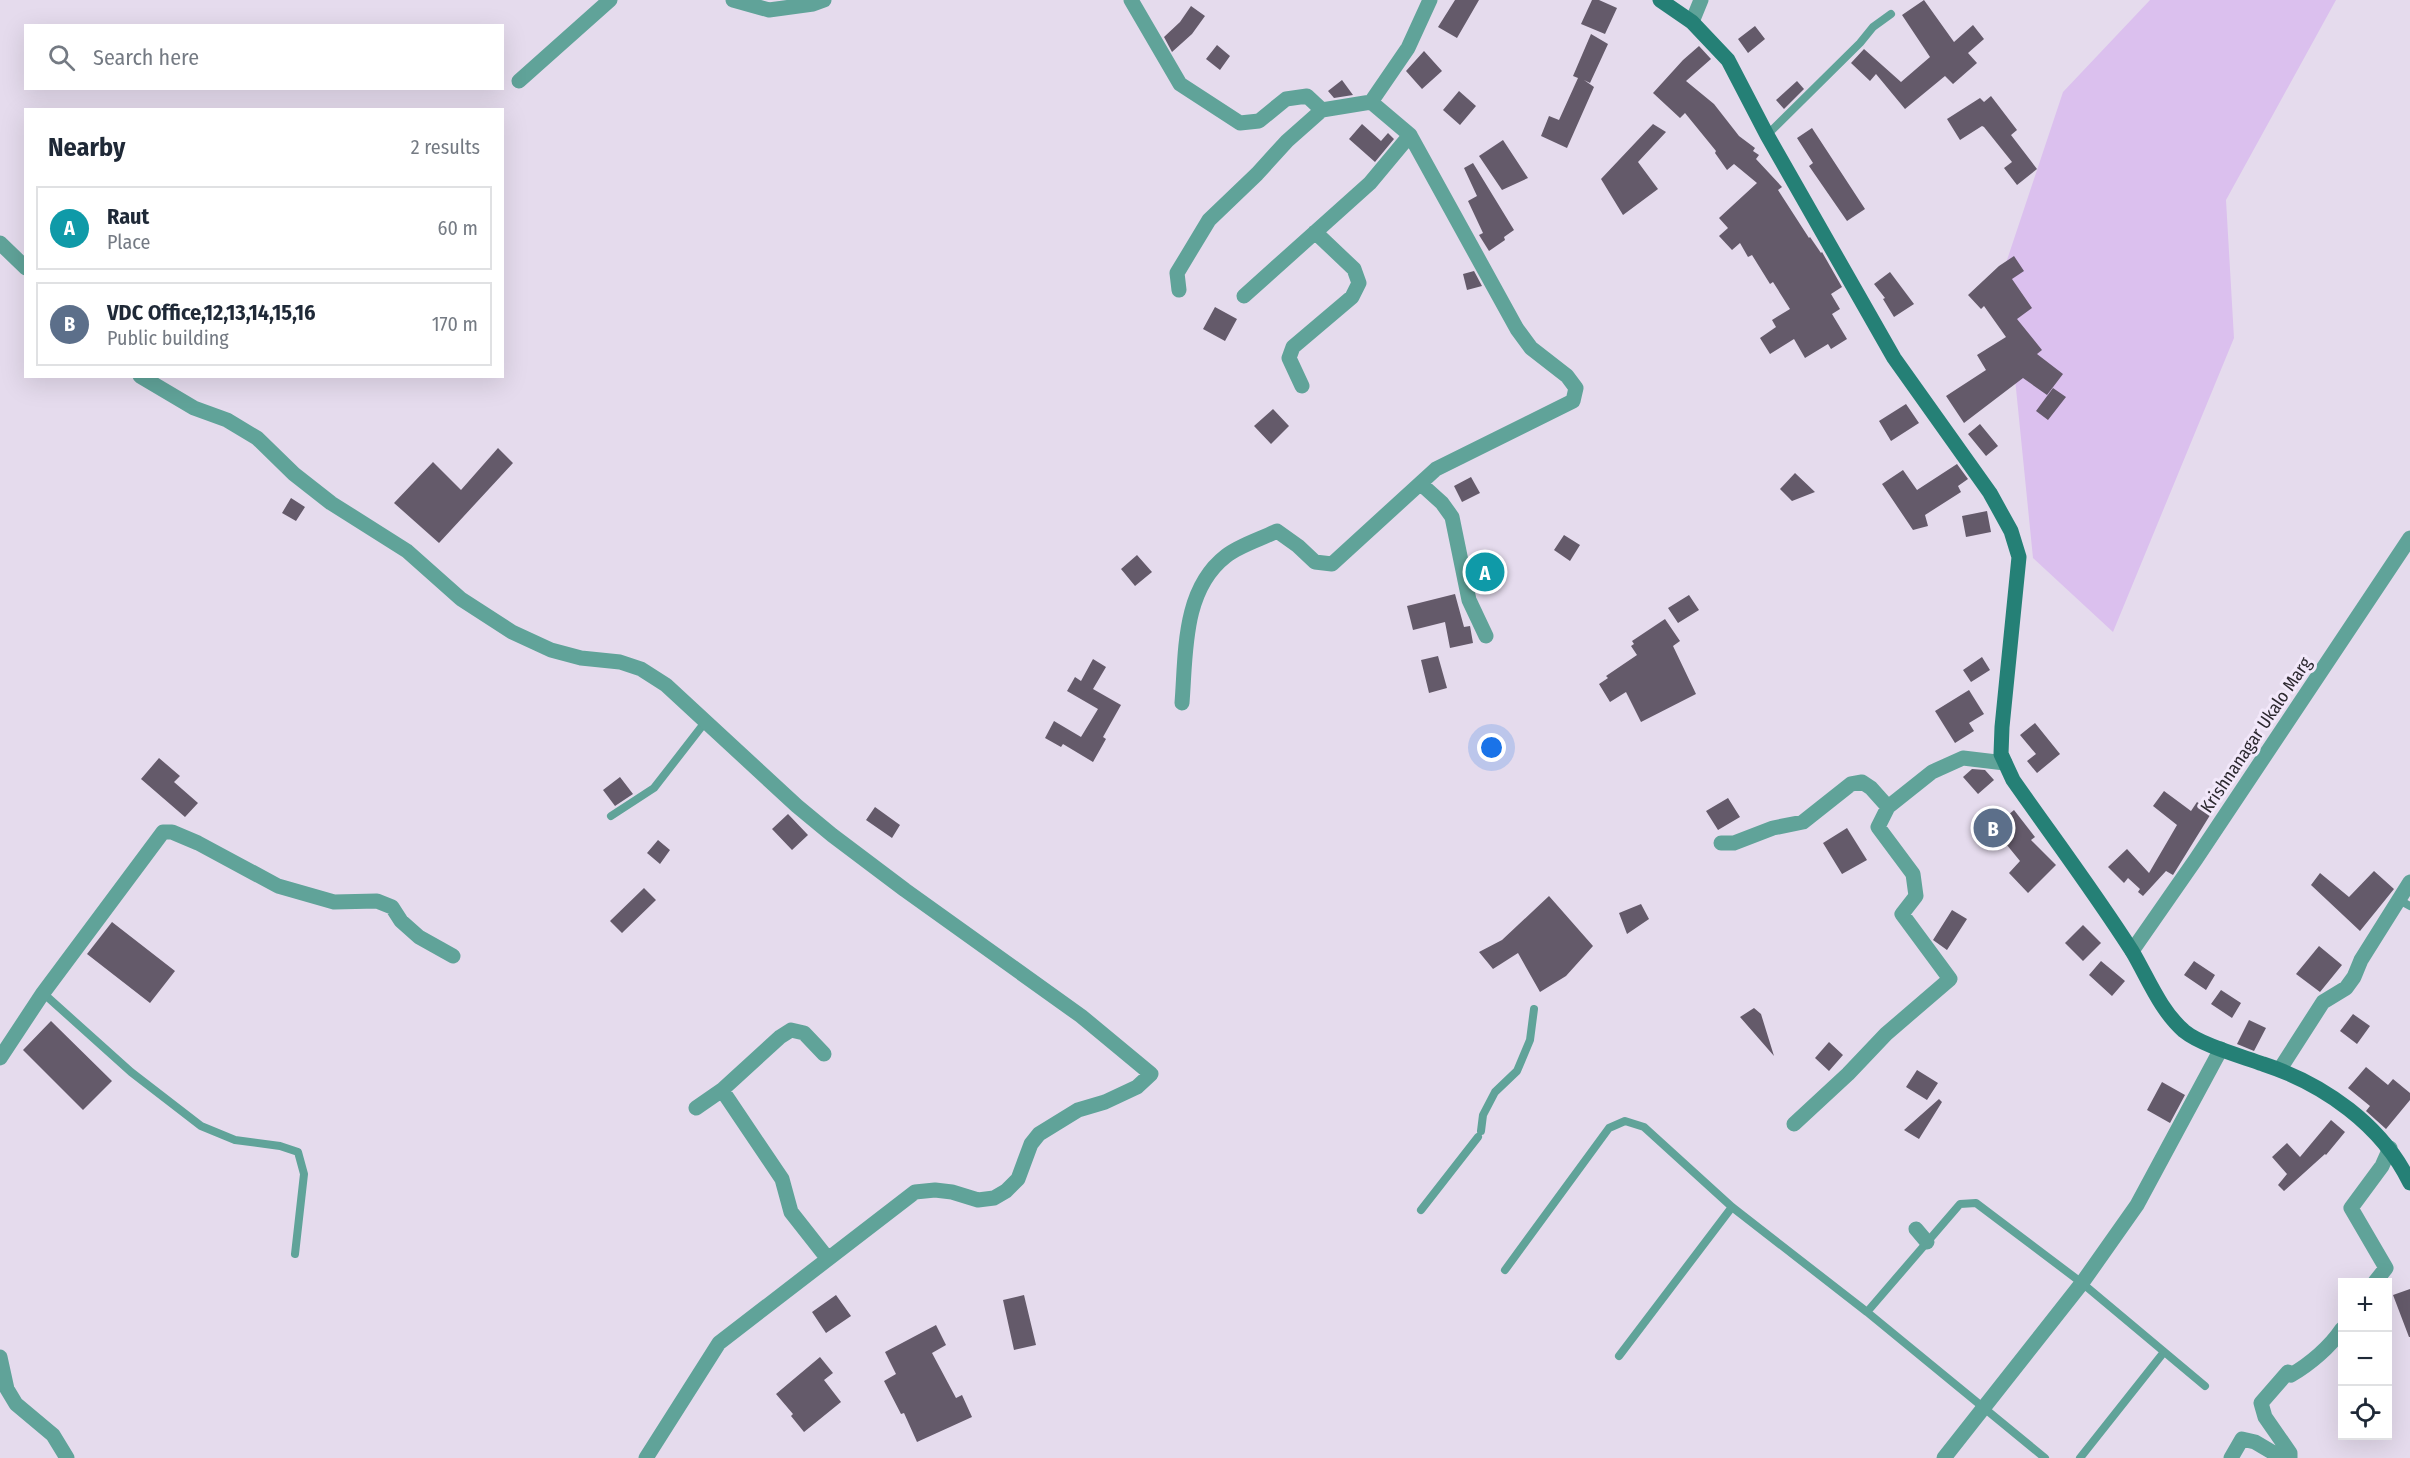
<!DOCTYPE html>
<html lang="en">
<head>
<meta charset="utf-8">
<style>
	:root { --surface:#fff; --page:#f6f6f7; --text:#1f2937; --muted:#747a83; --line:#e0e1e3; --accent:#7c3aed }
	body { margin:0; font-family:"Fira Sans Condensed",sans-serif; background:var(--page); color:var(--text) }
	.controls { position:absolute; right:18px; bottom:18px; display:grid; overflow:hidden; border-radius:0px; box-shadow:0 6px 24px #0002 }
	.controls button { width:54px; height:54px; display:grid; place-items:center; padding:0; border:0; border-bottom:2px solid var(--line); background:var(--surface); color:var(--text); font:30px sans-serif }
	.you { position:absolute; left:1492px; top:748px; width:21px; height:21px; margin:-15px; border:4px solid #fff; border-radius:50%; background:#1a73e8; box-shadow:0 0 0 9px #1a73e833 }
	.badge { display:grid; place-items:center; width:39px; height:39px; border-radius:50%; background:var(--accent); color:#fff; font-size:20px; font-weight:700 }
	.pin { position:absolute; translate:-50% -50%; border:3px solid #fff; box-shadow:0 2px 6px #0006 }
	.list { margin:0; padding:0; list-style:none }
	h2 { display:flex; justify-content:space-between; align-items:center; height:78px; margin:0; padding:0 24px; font-size:26px }
	h2 small { font-size:20px; font-weight:400; color:var(--muted) }
	.list li { display:grid; grid-template-columns:39px 1fr auto; gap:18px; align-items:center; box-sizing:border-box; height:84px; margin:0 12px 12px; padding:0 12px; border:2px solid var(--line); border-radius:0px }
	.list b { display:block; font-size:22px; white-space:nowrap }
	.list p { margin:0; font-size:20px; white-space:nowrap; color:var(--muted) }
	.list em { font-size:20px; font-style:normal; color:var(--muted) }
	.icon { flex:none; width:33px; height:33px; fill:none; stroke:currentColor; stroke-width:2; stroke-linecap:round; stroke-linejoin:round }
	.map { position:relative; flex:none; width:2410px; height:1458px; overflow:hidden }
	.search { position:absolute; background:var(--surface); box-shadow:0 6px 24px #0002; left:24px; top:24px; width:480px; height:66px; display:flex; align-items:center; gap:15px; box-sizing:border-box; padding:0 21px; border-radius:0px; color:var(--muted); font-size:22px }
	.panel { position:absolute; background:var(--surface); box-shadow:0 6px 24px #0002; left:24px; top:108px; width:480px; height:270px; border-radius:0px }
	.map>svg:first-child { display:block }
</style>
</head>
<body>
<div class="map">
<svg width="2410" height="1458" viewBox="0 0 2410 1458">
	<rect width="100%" height="100%" fill="#e5dbed"/>
	<path fill="#dbc0ee" d="M2150 0H2336L2226 200 2234 338 2113 632 2033 558 2004 269 2063 92Z"/>
	<path fill="#645a6a" d="M1455 0H1479L1457 38 1438 27Z
		M1592 0H1599L1617 8 1605 34 1581 24Z
		M1924 0 1954 42 1973 25 1984 39 1968 53 1977 63 1953 84 1945 76 1905 109 1876 74 1870 81 1851 63 1864 49 1901 82 1930 57 1902 15Z
		M1191 6 1205 16 1192 34 1172 52 1164 37 1180 22Z
		M1755 26 1765 39 1748 53 1738 39Z
		M1591 34 1608 44 1590 83 1584 80 1594 87 1567 148 1541 136 1549 116 1559 120 1578 78 1573 76Z
		M1217 45 1230 56 1220 70 1206 59Z
		M1699 46 1711 59 1686 81 1714 104 1739 136 1755 148 1753 151 1759 155 1756 159 1782 187 1778 190 1809 238 1810 237 1821 253 1822 252 1842 287 1831 294 1840 309 1832 314 1847 339 1831 349 1828 344 1805 358 1794 339 1770 354 1760 338 1776 327 1772 320 1790 309 1773 282 1770 284 1752 255 1748 257 1740 243 1732 250 1719 236 1728 228 1719 218 1757 183 1734 164 1727 170 1715 153 1716 151 1685 113 1680 118 1653 93 1683 60Z
		M1424 51 1442 71 1422 89 1406 71Z
		M1342 80 1353 95 1334 98 1328 91Z
		M1797 81 1804 89 1784 109 1776 100Z
		M1459 91 1476 106 1460 125 1443 110Z
		M1991 96 2017 130 2011 135 2037 169 2017 185 2004 168 2012 162 1984 127 1982 126 1960 140 1947 119 1980 98 1984 102Z
		M1362 124 1381 141 1388 133 1394 139 1375 162 1349 139Z
		M1653 124 1666 132 1638 162 1658 189 1623 215 1601 179Z
		M1812 128 1865 209 1847 221 1809 166 1813 163 1797 138Z
		M1503 140 1528 178 1502 190 1479 156Z
		M1473 163 1514 230 1504 237 1505 240 1489 251 1479 235 1483 233 1468 201 1477 196 1464 168Z
		M2014 256 2024 271 2012 279 2032 308 2017 319 2042 350 2037 354 2063 374 2047 395 2023 378 1964 423 1946 396 1986 370 1977 355 2006 337 1984 306 1981 309 1968 295 1999 266Z
		M1474 271 1482 286 1467 290 1463 274Z
		M1890 272 1914 304 1894 317 1883 299 1885 298 1874 284Z
		M1215 307 1237 319 1225 341 1203 329Z
		M2053 388 2066 397 2048 420 2036 411Z
		M1906 404 1919 423 1891 441 1879 421Z
		M1273 409 1289 426 1271 444 1254 426Z
		M1980 424 1998 446 1986 456 1968 434Z
		M498 448 513 463 439 543 394 503 433 462 461 490Z
		M1957 464 1968 479 1958 486 1961 492 1925 515 1928 526 1913 530 1882 484 1903 470 1917 490Z
		M1795 473 1815 492 1792 501 1780 489Z
		M1471 477 1480 493 1462 502 1454 486Z
		M291 498 305 507 296 521 282 513Z
		M1987 511 1991 532 1966 537 1962 516Z
		M1564 535 1580 545 1570 561 1554 550Z
		M1137 555 1152 572 1135 586 1121 569Z
		M1455 594 1464 627 1470 626 1473 643 1450 648 1445 622 1413 630 1407 606Z
		M1689 595 1699 610 1678 623 1668 608Z
		M1665 619 1680 641 1673 646 1696 694 1641 722 1626 692 1610 702 1599 684 1608 678 1606 676 1637 655 1631 646 1634 644 1632 641Z
		M1438 656 1447 688 1429 693 1421 660Z
		M1982 657 1990 670 1971 682 1963 670Z
		M1093 659 1106 667 1093 689 1121 705 1103 737 1106 739 1093 762 1063 744 1061 747 1045 738 1054 721 1081 737 1098 709 1067 691 1075 677 1081 681Z
		M1969 690 1984 714 1969 723 1974 731 1955 743 1935 711Z
		M2035 723 2060 754 2037 773 2027 761 2036 754 2020 735Z
		M159 758 180 776 174 782 198 803 185 817 141 779Z
		M1972 769 1985 770 1994 780 1978 794 1963 777Z
		M620 777 633 794 615 806 603 790Z
		M2164 791 2191 811 2197 802 2212 812 2173 875 2166 871 2143 896 2138 892 2140 889 2128 878 2124 883 2108 867 2127 849 2149 873 2177 825 2153 806Z
		M1728 798 1740 817 1718 830 1706 811Z
		M875 807 900 825 892 838 866 820Z
		M2014 810 2035 837 2031 840 2056 865 2028 893 2009 873 2020 861 1993 828Z
		M788 814 808 835 792 850 772 829Z
		M1847 828 1867 860 1842 874 1823 843Z
		M658 840 670 850 660 864 647 853Z
		M2374 871 2394 889 2360 931 2311 885 2320 873 2349 897Z
		M644 888 656 900 622 933 610 921Z
		M1549 896 1593 946 1566 976 1540 992 1518 953 1493 969 1479 952 1502 940Z
		M1641 904 1649 919 1627 934 1619 913Z
		M1952 910 1967 919 1947 950 1933 940Z
		M112 922 175 971 150 1003 87 954Z
		M2083 925 2101 943 2083 961 2065 943Z
		M2319 946 2342 965 2320 992 2296 974Z
		M2101 961 2125 981 2112 996 2089 975Z
		M2194 961 2215 975 2206 990 2184 975Z
		M2221 990 2241 1003 2232 1018 2211 1004Z
		M1754 1008 1761 1014 1774 1056 1740 1017Z
		M2353 1014 2370 1026 2357 1044 2340 1031Z
		M2249 1020 2266 1028 2254 1051 2237 1044Z
		M51 1021 112 1081 83 1110 23 1050Z
		M1829 1042 1843 1055 1829 1071 1815 1058Z
		M2366 1067 2388 1085 2393 1079 2410 1093V1100L2386 1129 2366 1111 2370 1106 2348 1088Z
		M1917 1070 1938 1083 1927 1100 1906 1087Z
		M2162 1082 2185 1095 2170 1123 2147 1110Z
		M1939 1099 1942 1102 1919 1139 1904 1130Z
		M2331 1120 2345 1132 2326 1155 2325 1154 2284 1191 2278 1185 2287 1174 2272 1157 2287 1143 2300 1157Z
		M2410 1289V1337H2409L2393 1295Z
		M836 1295 851 1316 826 1333 812 1312Z
		M1024 1295 1036 1345 1014 1350 1003 1300Z
		M936 1325 946 1345 932 1353 956 1398 962 1395 972 1417 917 1442 904 1413 901 1414 884 1381 896 1374 885 1352Z
		M820 1357 833 1373 824 1380 841 1402 804 1432 791 1416 793 1414 776 1394Z"/>
	<g fill="none" stroke-linecap="round" stroke-linejoin="round">
		<path stroke="#60a399" stroke-width="8" d="M1767 135 1860 43 1873 27 1891 14
			M611 816 654 788 706 721
			M2399 900 2410 906
			M43 993 131 1072 201 1126 235 1140 280 1146 298 1152 304 1174 295 1254
			M1481 1131 1483 1115 1495 1092 1517 1071 1530 1040 1534 1009
			M1421 1210 1478 1137
			M1505 1270 1609 1128 1625 1121 1644 1127 1732 1207 1867 1312 2045 1458
			M1867 1312 1960 1204 1976 1203 2082 1283 2205 1386
			M1619 1356 1732 1207
			M2080 1458 2164 1352"/>
		<path stroke="#60a399" stroke-width="15" d="M733 0 769 10 813 4 824 0
			M1131 0 1180 84 1240 123 1259 121 1286 99 1307 96 1322 110 1371 102 1408 48 1430 0
			M1692 22 1701 0
			M519 81 610 0
			M0 243 26 268
			M1179 290 1177 273 1209 220 1257 174 1287 141 1322 110
			M1244 296 1370 183 1410 135
			M140 376 194 408 227 420 257 438 294 474 331 503 407 551 461 599 512 632 551 650 581 658 620 662 641 669 666 685 797 806 832 835 905 890 1081 1016 1151 1074 1137 1087 1105 1102 1078 1110 1039 1134 1031 1144 1018 1179 1006 1191 994 1198 978 1200 952 1192 935 1190 915 1192 719 1343 646 1458
			M1302 386 1289 358 1293 347 1352 297 1359 283 1354 269 1315 232
			M1421 484 1442 503 1452 517 1469 600 1486 636
			M1182 703C1186 654 1182 590 1226 556 1240 545 1261 539 1277 531L1298 546 1315 562 1332 564 1436 469 1573 401 1576 388 1567 376 1531 348 1517 329 1410 135 1371 102
			M1721 843H1734L1773 828 1803 822 1851 784 1862 782 1871 788 1888 807
			M2132 951 2196 859 2410 538
			M0 1058 43 993 163 832H172L198 843 278 886 334 902 377 901 392 907 401 921 419 937 453 956
			M2280 1069 2323 1002 2346 988 2354 977 2361 960 2410 882
			M722 1090 780 1037 791 1030 804 1033 824 1054
			M696 1108 722 1090 782 1179 791 1212 828 1259
			M1794 1124 1848 1074 1886 1034 1950 979 1902 914 1916 896 1913 874 1878 827 1888 807 1932 772 1963 758 2005 763
			M1916 1229 1927 1242
			M2375 1282 2386 1268 2351 1208 2382 1166 2390 1148
			M0 1357 7 1389 16 1404 53 1435 67 1458
			M1944 1458 2082 1283 2137 1205 2221 1049
			M2231 1458 2242 1439 2255 1442 2282 1458
			M2290 1458V1453L2265 1417 2261 1403 2288 1372 2291 1375C2310 1364 2330 1347 2342 1329"/>
		<path stroke="#258076" stroke-width="15" d="M1660 0 1692 22 1728 60 1767 135 1894 358 1990 493 2011 531 2019 557 2002 727 2001 754 2013 780C2053 837 2095 893 2132 951 2148 978 2160 1010 2184 1031 2201 1045 2241 1056 2263 1064 2324 1084 2382 1125 2410 1183"/>
	</g>
	<g text-anchor="middle" dominant-baseline="central" stroke-width="6" stroke-linejoin="round" paint-order="stroke">
		<g font-size="18" fill="#2c282f" stroke="#f2e8fa">
			<text transform="translate(2256 735) rotate(-56)">Krishnanagar Ukalo Marg</text>
		</g>
	</g>
</svg>
<div class="controls">
<button>+</button>
<button>−</button>
<button><svg class="icon" aria-label="locate" viewBox="0 0 24 24"><circle cx="12" cy="12" r="6"/><path d="M12 2v4M12 18v4M2 12h4M18 12h4"/></svg></button>
</div>
<div class="you"></div>
<div class="pin badge" style="left:1485px;top:572px;background:#0f9aa8">A</div>
<div class="pin badge" style="left:1993px;top:828px;background:#5c6f8a">B</div>
<div class="search"><svg class="icon" aria-label="search" viewBox="0 0 24 24"><circle cx="10" cy="10" r="6"/><path d="M15 15l6 6"/></svg>Search here</div>
<section class="panel">
<h2>Nearby<small>2 results</small></h2>
<ul class="list">
<li><span class="badge" style="background:#0f9aa8">A</span><div><b>Raut</b><p>Place</p></div><em>60 m</em></li>
<li><span class="badge" style="background:#5c6f8a">B</span><div><b>VDC Office,12,13,14,15,16</b><p>Public building</p></div><em>170 m</em></li>
</ul>
</section>
</div>
</body>
</html>
